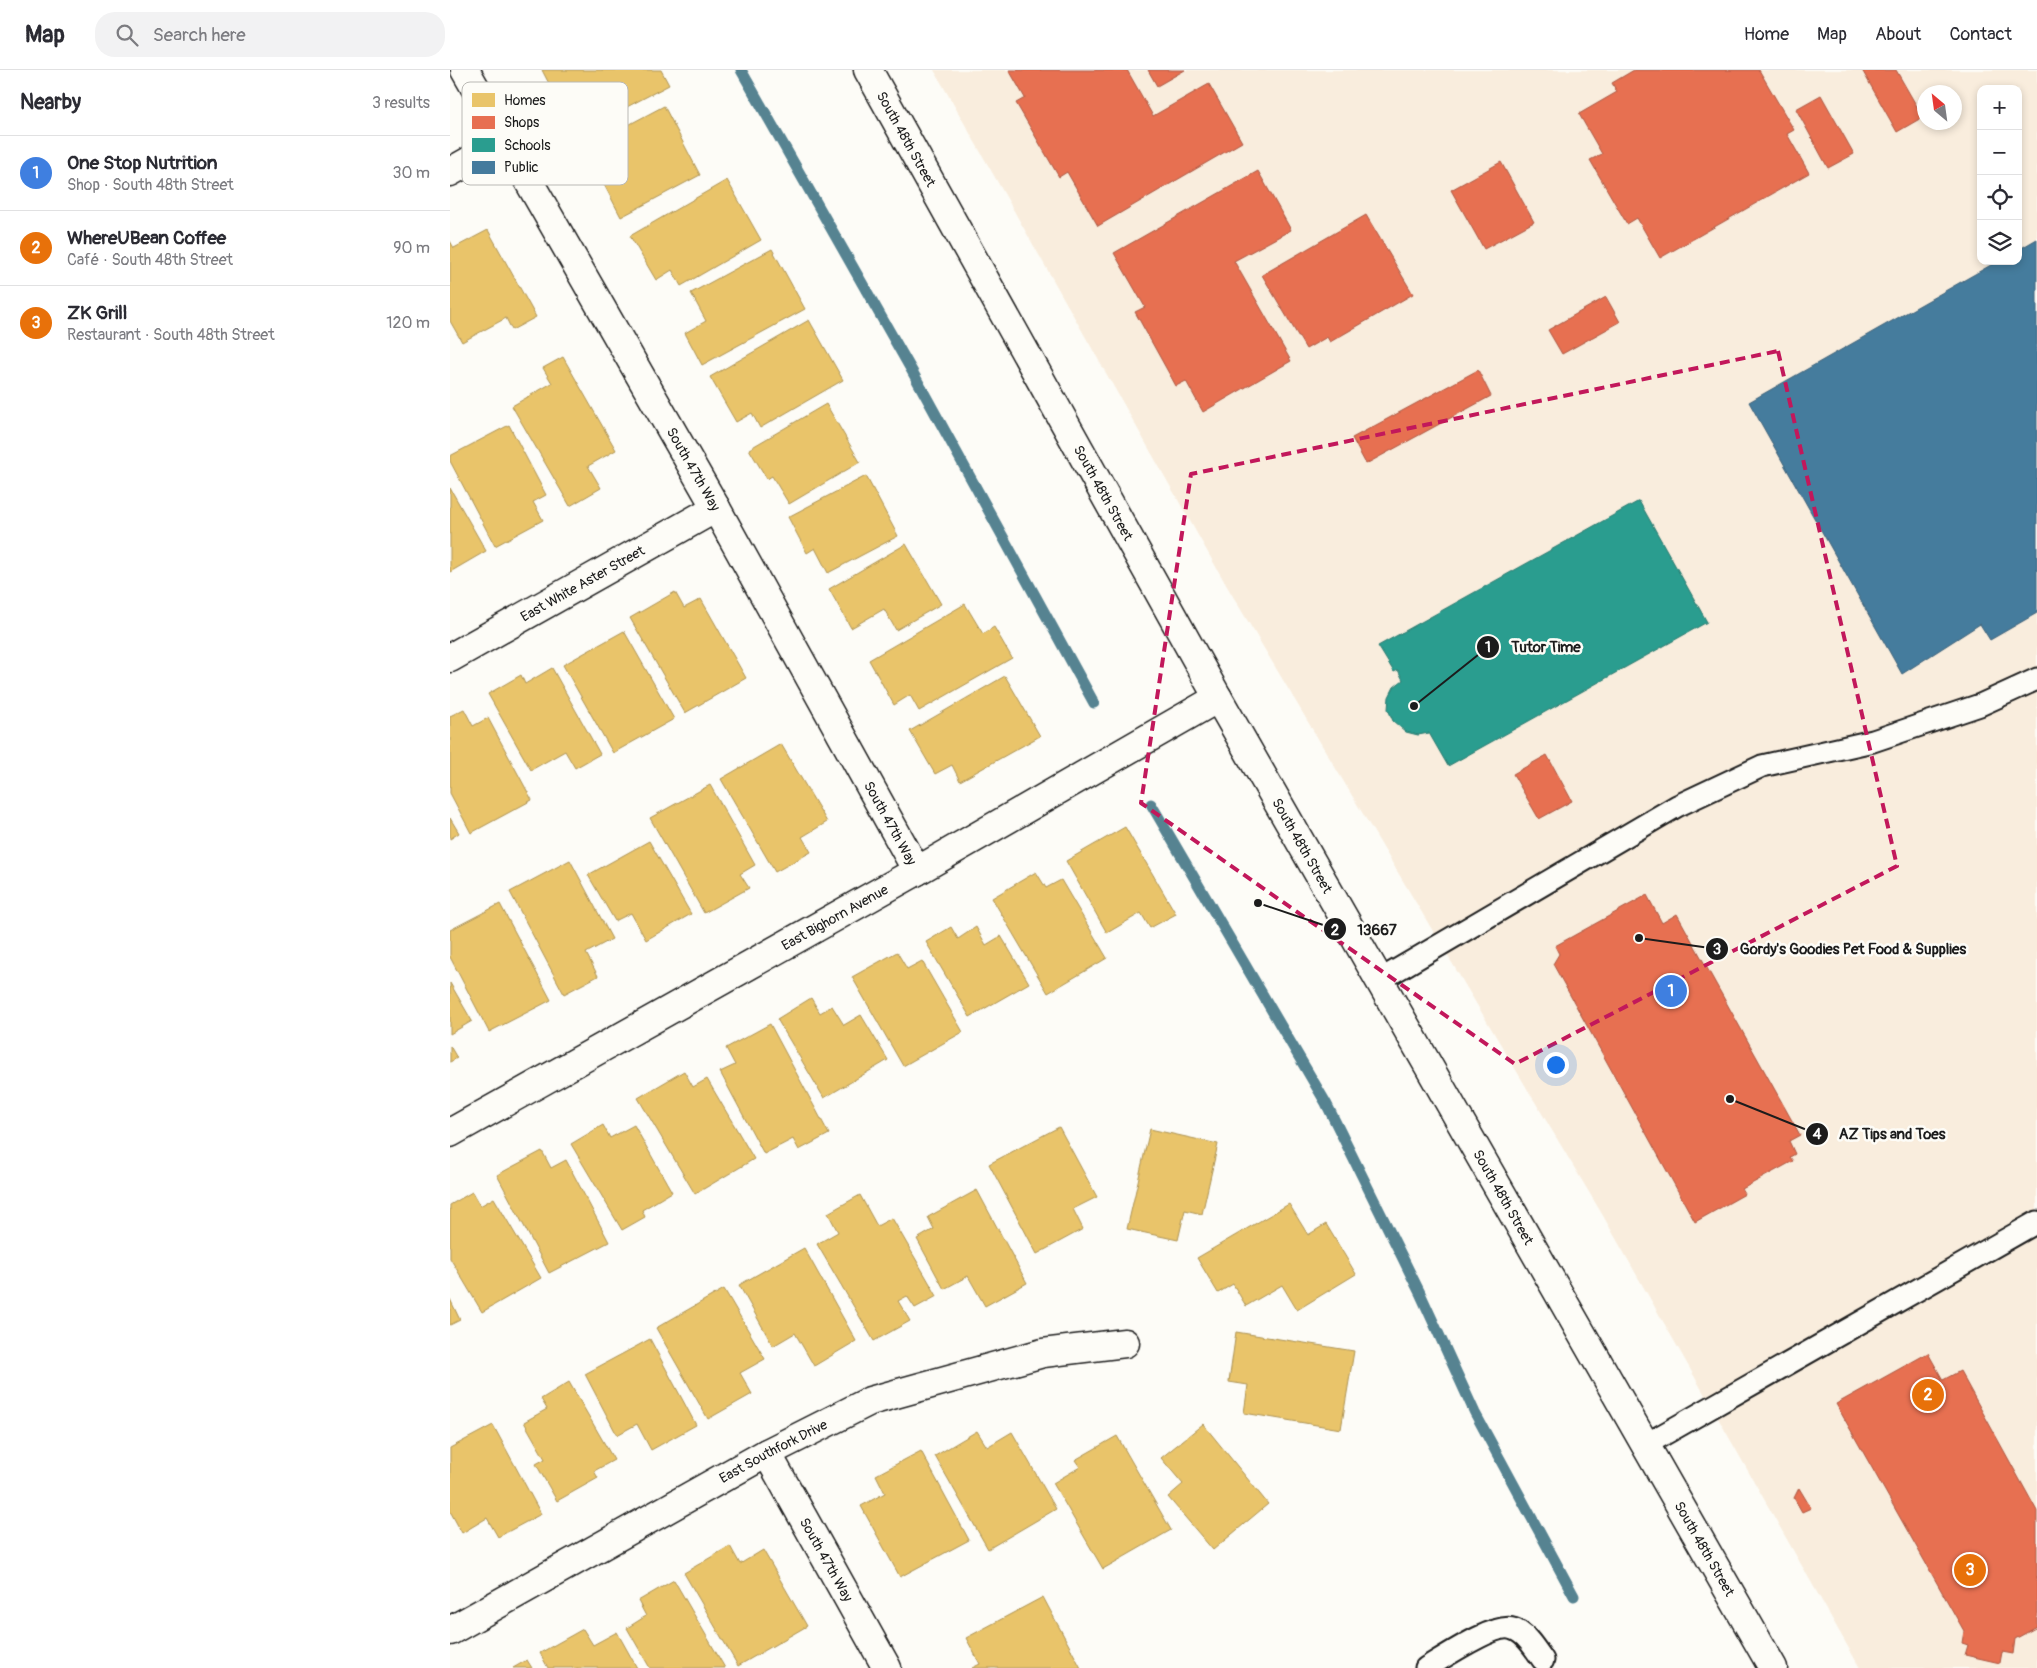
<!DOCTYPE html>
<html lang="en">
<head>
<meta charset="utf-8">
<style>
	:root { --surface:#fff; --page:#f2f2f3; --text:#2b2b33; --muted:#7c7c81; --line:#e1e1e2; --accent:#c8321e }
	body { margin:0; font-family:Pangolin,sans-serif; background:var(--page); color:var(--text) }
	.controls { position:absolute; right:15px; top:15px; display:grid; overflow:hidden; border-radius:10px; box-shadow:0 2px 8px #0003 }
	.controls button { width:45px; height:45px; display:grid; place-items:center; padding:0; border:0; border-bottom:1px solid var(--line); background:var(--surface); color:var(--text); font:25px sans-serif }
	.compass { position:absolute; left:1467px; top:15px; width:45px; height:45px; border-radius:50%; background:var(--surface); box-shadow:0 2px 8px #0003; rotate:331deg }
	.you { position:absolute; left:1105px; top:994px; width:18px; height:18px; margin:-12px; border:4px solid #fff; border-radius:50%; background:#1a73e8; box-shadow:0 0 0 8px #1a73e833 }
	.badge { display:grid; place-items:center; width:32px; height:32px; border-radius:50%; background:var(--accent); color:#fff; font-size:16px; font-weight:700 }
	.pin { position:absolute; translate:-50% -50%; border:2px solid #fff; box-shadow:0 1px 5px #0006 }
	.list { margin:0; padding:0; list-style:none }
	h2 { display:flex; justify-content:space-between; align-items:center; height:65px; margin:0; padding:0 20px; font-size:21px }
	h2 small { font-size:16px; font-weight:400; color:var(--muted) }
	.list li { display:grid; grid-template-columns:32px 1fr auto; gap:15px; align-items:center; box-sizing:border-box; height:75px; padding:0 20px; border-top:1px solid var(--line) }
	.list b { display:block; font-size:19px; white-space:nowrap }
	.list p { margin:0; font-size:16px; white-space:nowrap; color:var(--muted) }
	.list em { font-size:16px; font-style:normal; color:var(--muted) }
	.icon { flex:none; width:28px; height:28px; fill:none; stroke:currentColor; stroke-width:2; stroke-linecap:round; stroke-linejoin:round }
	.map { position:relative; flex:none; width:1587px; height:1598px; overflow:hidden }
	header { display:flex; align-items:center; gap:30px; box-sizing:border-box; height:70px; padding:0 25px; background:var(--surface); border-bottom:1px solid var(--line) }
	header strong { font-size:24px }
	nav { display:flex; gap:28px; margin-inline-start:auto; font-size:18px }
	.search { width:350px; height:45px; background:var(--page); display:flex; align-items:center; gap:12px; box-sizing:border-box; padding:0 18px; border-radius:20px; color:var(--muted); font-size:19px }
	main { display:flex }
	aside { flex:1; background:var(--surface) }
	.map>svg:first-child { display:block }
</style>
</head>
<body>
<header>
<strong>Map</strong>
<div class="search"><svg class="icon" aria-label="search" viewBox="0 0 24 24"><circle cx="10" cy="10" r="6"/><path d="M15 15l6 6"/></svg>Search here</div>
<nav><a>Home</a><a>Map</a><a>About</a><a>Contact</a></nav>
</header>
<main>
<aside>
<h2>Nearby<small>3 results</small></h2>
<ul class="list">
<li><span class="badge" style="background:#3f7fe0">1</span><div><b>One Stop Nutrition</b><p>Shop · South 48th Street</p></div><em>30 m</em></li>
<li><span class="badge" style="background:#e8710a">2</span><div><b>WhereUBean Coffee</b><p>Café · South 48th Street</p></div><em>90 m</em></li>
<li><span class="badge" style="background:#e8710a">3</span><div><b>ZK Grill</b><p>Restaurant · South 48th Street</p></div><em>120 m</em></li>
</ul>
</aside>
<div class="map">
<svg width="1587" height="1598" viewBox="0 0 1587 1598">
	<rect width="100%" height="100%" fill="#fdfcf7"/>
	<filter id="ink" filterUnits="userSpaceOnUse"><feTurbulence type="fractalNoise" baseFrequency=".02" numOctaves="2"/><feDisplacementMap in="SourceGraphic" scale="10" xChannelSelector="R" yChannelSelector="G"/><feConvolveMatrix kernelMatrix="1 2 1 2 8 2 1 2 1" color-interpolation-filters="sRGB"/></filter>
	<g filter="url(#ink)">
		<path fill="#f9eddd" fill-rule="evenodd" d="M484 0H1587V1598H1410L1152 1144 778 518ZM1531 19H1568V191H1531ZM1474 22H1504V52H1474Z"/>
		<path fill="#e9c46a" stroke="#ac9253" d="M92 0H211L219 15 125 64Z
			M214 36 250 105 171 147 135 78Z
			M277 110 311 170 231 216 222 200 206 210 180 166Z
			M38 160 86 247 62 260 56 248 12 272 0 251V171L4 178Z
			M322 179 355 239 252 295 235 263 256 251 241 223Z
			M359 250 393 310 310 358 302 343 286 352 260 307Z
			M113 287 166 380 138 396 151 418 120 436 62 336 102 313 93 298Z
			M376 334 410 392 339 434 322 406 317 409 299 379Z
			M59 355 96 425 83 432 93 450 45 476 0 391V386Z
			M416 406 448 466 378 503 365 478 357 483 338 447Z
			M0 418 36 481 0 502Z
			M456 474 491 534 446 560 434 539 401 558 379 519Z
			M225 522 234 538 251 529 296 608 235 643 180 548Z
			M515 534 533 564 544 557 562 588 469 641 460 625 444 635 419 590Z
			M174 561 224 649 163 683 113 595Z
			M102 598 150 684 125 698 115 681 81 700 38 624 71 605 75 614Z
			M555 606 590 666 510 711 502 695 485 704 460 661Z
			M14 639 23 656 38 648 82 730 21 763 0 723V646Z
			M331 674 377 752 352 767 361 782 325 802 271 709Z
			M260 715 305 795 290 804 299 818 254 843 200 748Z
			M0 748 9 763 0 769Z
			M675 757 726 844 700 858 691 843 657 863 616 791Z
			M199 771 241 844 196 870 181 843 165 851 138 805Z
			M120 790 162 869 136 883 148 906 114 924 60 822Z
			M586 802 596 818 611 810 657 888 598 923 542 828Z
			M50 834 101 930 39 962 0 887V860Z
			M501 857 508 869 526 857 536 875 551 866 579 913 520 947 476 872Z
			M447 882 457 899 472 891 513 962 453 996 402 907Z
			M0 913 22 951 0 964Z
			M361 928 370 943 382 936 394 955 411 945 438 990 374 1028 327 949Z
			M320 954 379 1064 349 1080 343 1069 314 1084 270 1002 285 995 276 978Z
			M0 976 7 988 0 992Z
			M234 1001 243 1017 257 1009 304 1089 245 1124 188 1028Z
			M153 1055 160 1068 184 1055 222 1122 192 1140 195 1147 172 1160 121 1074Z
			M609 1057 647 1127 623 1139 633 1159 587 1184 539 1094Z
			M700 1059 768 1074 752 1144 735 1140 728 1170 677 1159Z
			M92 1081 101 1098 116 1090 159 1172 99 1203 47 1105Z
			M527 1120 577 1213 535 1236 518 1206 494 1219 467 1169 484 1159 478 1147Z
			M22 1122 30 1136 44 1128 91 1208 32 1242 0 1188V1135Z
			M410 1125 427 1156 442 1148 487 1226 465 1238 457 1226 448 1231 460 1251 424 1271 367 1174 388 1162 378 1143Z
			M839 1134 858 1165 876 1154 906 1204 847 1240 832 1215 796 1236 783 1214 768 1223 747 1188Z
			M354 1178 406 1271 364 1296 345 1263 323 1276 289 1215Z
			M274 1219 315 1289 290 1303 302 1324 258 1349 206 1258Z
			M0 1229 10 1250 0 1255Z
			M786 1262 904 1281 891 1359 794 1343 798 1315 779 1312Z
			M200 1269 246 1355 201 1380 187 1354 167 1365 135 1304Z
			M119 1312 164 1390 144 1401 148 1408 107 1431 86 1394 95 1389 74 1352 97 1339 91 1329Z
			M753 1354 818 1434 763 1480 718 1427 733 1414 711 1388Z
			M43 1355 91 1444 48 1467 37 1448 12 1463 0 1441V1378Z
			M527 1361 537 1377 562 1362 606 1439 538 1479 485 1386Z
			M667 1366 721 1460 653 1499 603 1413 630 1397 625 1390Z
			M471 1381 519 1470 450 1507 411 1436 435 1423 426 1405Z
			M280 1476 290 1494 313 1480 357 1556 288 1596 234 1503Z
			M224 1510 275 1598H200L177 1558 196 1546 188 1531Z
			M593 1527 631 1598H522L530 1594 516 1568Z
			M133 1559 143 1575 167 1562 187 1598H98L90 1583Z
			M77 1590 82 1598H63Z"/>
		<path fill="#e76f51" stroke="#aa5641" d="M559 0H677L703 46 759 14 792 72 648 156 617 102 609 107 566 33 575 28Z
			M698 0H735L707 16Z
			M1184 0H1309L1344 60 1337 64 1359 103 1210 188 1187 148 1177 154 1140 90 1152 84 1129 44 1167 22 1162 13Z
			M1412 0H1446L1473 47 1447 62Z
			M1371 25 1404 84 1378 98 1346 39Z
			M1051 92 1084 152 1034 179 1001 120Z
			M808 101 841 160 784 191 841 291 753 342 736 311 726 316 685 242 695 237 664 183Z
			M916 145 963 224 880 272 877 267 856 279 812 205Z
			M1156 227 1170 252 1112 284 1098 260Z
			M1028 300 1041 326 916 394 902 368Z
			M1097 685 1122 731 1089 749 1063 704Z
			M1197 825 1212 853 1227 844 1350 1065 1339 1071 1345 1084 1340 1087 1343 1091 1292 1119 1295 1124 1245 1152 1103 894 1109 884 1105 876Z
			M1478 1283 1493 1310 1510 1301 1587 1441V1557L1565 1569 1563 1584 1552 1582 1550 1593 1515 1585 1518 1575 1512 1573 1514 1561 1386 1334Z
			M1349 1418 1361 1438 1352 1442 1344 1428Z"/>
		<path fill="#2a9d8f" stroke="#26766c" d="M1189 431 1257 552 998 696 979 663 968 665 956 662 943 651 938 639 939 627 944 617 953 610 948 600 944 602 928 576Z"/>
		<path fill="#457b9d" stroke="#395e76" d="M1587 169V543L1540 570 1530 554 1452 604 1299 332 1548 191H1568V180Z"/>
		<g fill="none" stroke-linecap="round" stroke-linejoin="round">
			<path stroke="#578391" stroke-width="11" d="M291 0 462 301 644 633
				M701 734 876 1033 970 1223 1025 1343 1124 1526"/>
			<g stroke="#1c1c1c" stroke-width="25">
				<path id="lane" d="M930 910 1227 736 1312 696 1423 671 1530 635 1587 609
					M1195 1375 1587 1152
					M976 1598C993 1588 1046 1552 1063 1559 1076 1563 1085 1579 1093 1590"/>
			</g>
			<g stroke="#1c1c1c" stroke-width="31">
				<g id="street">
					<path id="s1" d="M15 0 266 438 467 801"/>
					<path d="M0 102 55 71"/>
					<path id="s2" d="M0 588 266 438"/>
					<path id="s3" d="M0 1063 467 801 768 628"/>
					<path id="s4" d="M317 1383 437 1598"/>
					<path id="s5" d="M0 1561 317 1383 420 1331 593 1283 675 1273"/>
				</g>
			</g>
			<g stroke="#1c1c1c" stroke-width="31">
				<g id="secondary">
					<path id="s6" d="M418 0 768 628 1323 1598"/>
				</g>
			</g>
			<use href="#lane" stroke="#fdfcf7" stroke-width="21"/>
			<use href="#street" stroke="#fdfcf7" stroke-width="28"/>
			<use href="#secondary" stroke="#fdfcf7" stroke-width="28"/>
		</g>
	</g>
	<path fill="none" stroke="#c2185b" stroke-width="4" stroke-dasharray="10 6" stroke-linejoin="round" d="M1328 281 1447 796 1065 994 691 733 741 404Z"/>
	<g text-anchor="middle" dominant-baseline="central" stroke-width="5" stroke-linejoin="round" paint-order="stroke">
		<g font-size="14" fill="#1c1c1c" stroke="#fdfcf7">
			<text stroke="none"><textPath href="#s6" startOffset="79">South 48th Street</textPath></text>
			<text stroke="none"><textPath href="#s1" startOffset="460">South 47th Way</textPath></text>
			<text stroke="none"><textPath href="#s6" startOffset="484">South 48th Street</textPath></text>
			<text stroke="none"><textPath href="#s2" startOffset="152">East White Aster Street</textPath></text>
			<text stroke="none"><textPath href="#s1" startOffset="865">South 47th Way</textPath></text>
			<text stroke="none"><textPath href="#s6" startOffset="889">South 48th Street</textPath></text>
			<text stroke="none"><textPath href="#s3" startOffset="441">East Bighorn Avenue</textPath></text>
			<text stroke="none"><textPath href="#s6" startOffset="1294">South 48th Street</textPath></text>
			<text stroke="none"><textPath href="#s5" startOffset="370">East Southfork Drive</textPath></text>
			<text stroke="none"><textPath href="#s6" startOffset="1699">South 48th Street</textPath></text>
			<text stroke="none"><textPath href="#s4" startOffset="122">South 47th Way</textPath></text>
		</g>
	</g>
	<rect x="12" y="12" width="166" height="103" rx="8" fill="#fdfcf7" stroke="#bab9b5" stroke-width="1"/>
	<rect x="22" y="23" width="23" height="14" fill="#e9c46a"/>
	<rect x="22" y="46" width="23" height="13" fill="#e76f51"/>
	<rect x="22" y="68" width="23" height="14" fill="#2a9d8f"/>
	<rect x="22" y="91" width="23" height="13" fill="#457b9d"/>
	<g font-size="14" fill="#1c1c1c">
		<text x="54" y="35">Homes</text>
		<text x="54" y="57">Shops</text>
		<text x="54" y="80">Schools</text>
		<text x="54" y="102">Public</text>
	</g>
	<path fill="none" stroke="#1c1c1c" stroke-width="2" d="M964 636L1038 577M808 833L885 859M1189 868L1267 879M1280 1029L1367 1064"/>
	<g fill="#1c1c1c" stroke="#fdfcf7" stroke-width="2">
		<circle cx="964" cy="636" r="5"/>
		<circle cx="808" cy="833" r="5"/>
		<circle cx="1189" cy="868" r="5"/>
		<circle cx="1280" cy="1029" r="5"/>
		<circle cx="1038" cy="577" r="12"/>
		<circle cx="885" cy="859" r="12"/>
		<circle cx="1267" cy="879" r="12"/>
		<circle cx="1367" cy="1064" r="12"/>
	</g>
	<g font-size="15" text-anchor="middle" font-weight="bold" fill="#fff">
		<text x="1038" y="582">1</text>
		<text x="885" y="865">2</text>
		<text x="1267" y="884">3</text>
		<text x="1367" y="1069">4</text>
	</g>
	<g font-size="15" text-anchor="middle" font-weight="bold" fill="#1c1c1c" stroke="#fdfcf7" stroke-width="5" stroke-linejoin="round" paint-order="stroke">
		<text x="1096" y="582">Tutor Time</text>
		<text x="927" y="865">13667</text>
		<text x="1403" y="884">Gordy's Goodies Pet Food &amp; Supplies</text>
		<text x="1442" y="1069">AZ Tips and Toes</text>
	</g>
</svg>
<div class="controls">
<button>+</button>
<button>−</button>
<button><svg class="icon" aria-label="locate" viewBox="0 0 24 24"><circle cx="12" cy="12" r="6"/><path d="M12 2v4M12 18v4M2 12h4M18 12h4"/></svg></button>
<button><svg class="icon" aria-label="layers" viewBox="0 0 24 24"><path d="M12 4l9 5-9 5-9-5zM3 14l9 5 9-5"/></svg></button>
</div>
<svg class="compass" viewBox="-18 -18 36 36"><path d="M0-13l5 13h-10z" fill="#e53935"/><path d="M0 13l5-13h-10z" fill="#7c7c81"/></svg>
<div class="you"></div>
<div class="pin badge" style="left:1221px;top:921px;background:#3f7fe0">1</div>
<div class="pin badge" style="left:1478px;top:1325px;background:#e8710a">2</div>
<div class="pin badge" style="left:1520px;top:1500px;background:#e8710a">3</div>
</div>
</main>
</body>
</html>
